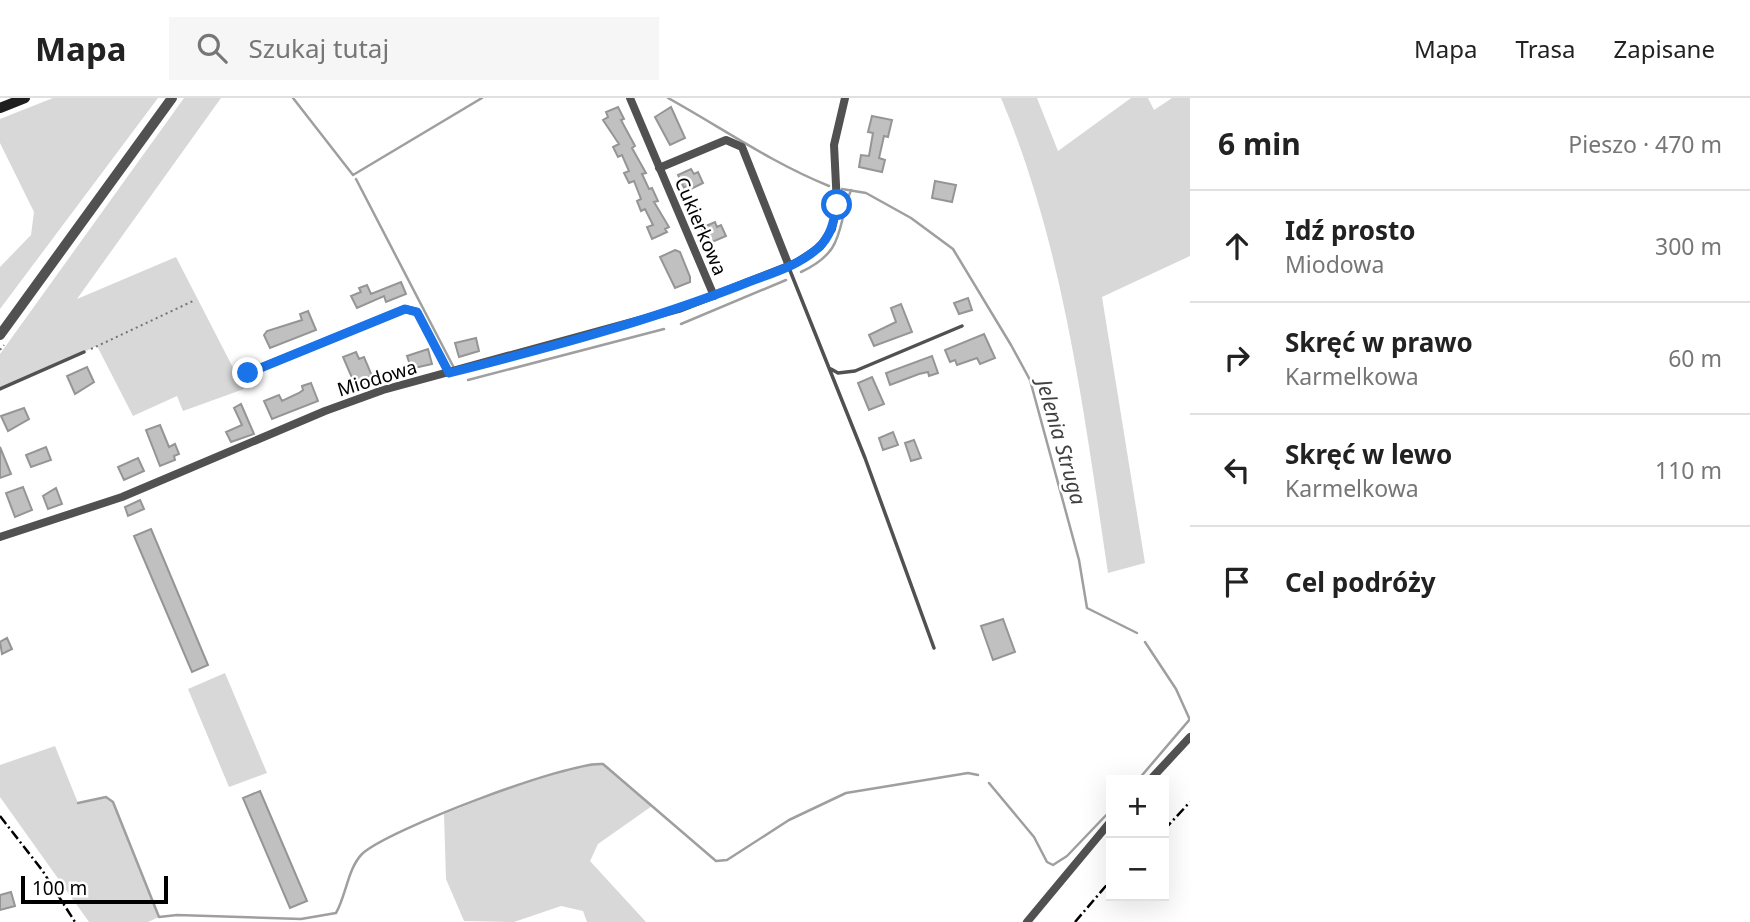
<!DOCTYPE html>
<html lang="pl">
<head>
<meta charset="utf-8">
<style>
	:root { --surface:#fff; --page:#f6f6f6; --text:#222; --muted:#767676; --line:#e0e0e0 }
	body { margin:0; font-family:"Noto Sans",sans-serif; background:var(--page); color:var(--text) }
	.controls { position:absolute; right:21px; bottom:21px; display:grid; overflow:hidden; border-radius:0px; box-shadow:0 7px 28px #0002 }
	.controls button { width:63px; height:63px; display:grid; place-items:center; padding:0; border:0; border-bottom:2px solid var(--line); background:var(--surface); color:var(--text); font:35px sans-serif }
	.scale { position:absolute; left:21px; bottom:18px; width:147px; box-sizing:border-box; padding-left:7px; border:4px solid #000; border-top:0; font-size:19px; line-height:24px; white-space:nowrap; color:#000; -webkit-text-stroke:5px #fff; paint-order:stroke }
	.stop { position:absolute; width:21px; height:21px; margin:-16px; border:5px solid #1a73e8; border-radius:50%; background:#fff }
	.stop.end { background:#1a73e8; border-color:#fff; box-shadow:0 2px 7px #0008 }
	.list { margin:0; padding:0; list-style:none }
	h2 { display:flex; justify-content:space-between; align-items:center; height:91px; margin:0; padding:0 28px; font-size:30px }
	h2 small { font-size:23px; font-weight:400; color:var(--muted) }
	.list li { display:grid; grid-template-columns:46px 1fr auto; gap:21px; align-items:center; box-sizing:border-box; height:112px; padding:0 28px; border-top:2px solid var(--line) }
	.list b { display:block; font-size:26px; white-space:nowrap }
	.list p { margin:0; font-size:23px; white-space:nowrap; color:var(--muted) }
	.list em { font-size:23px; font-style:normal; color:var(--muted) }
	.icon { flex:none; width:38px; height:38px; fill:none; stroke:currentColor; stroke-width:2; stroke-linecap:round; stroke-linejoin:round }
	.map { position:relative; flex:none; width:1190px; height:824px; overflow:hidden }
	header { display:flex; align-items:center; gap:42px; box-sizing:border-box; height:98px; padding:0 35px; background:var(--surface); border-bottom:2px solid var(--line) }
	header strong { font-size:33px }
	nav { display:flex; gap:38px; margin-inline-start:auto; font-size:24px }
	.search { width:490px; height:63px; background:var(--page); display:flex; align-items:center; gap:18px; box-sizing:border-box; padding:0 24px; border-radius:0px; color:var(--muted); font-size:26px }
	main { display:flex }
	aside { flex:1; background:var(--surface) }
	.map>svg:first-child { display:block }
</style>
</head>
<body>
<header>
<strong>Mapa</strong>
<div class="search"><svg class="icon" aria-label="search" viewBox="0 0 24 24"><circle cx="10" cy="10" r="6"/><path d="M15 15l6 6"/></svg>Szukaj tutaj</div>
<nav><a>Mapa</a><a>Trasa</a><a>Zapisane</a></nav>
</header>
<main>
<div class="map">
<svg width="1190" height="824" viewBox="0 0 1190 824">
	<rect width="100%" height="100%" fill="#fff"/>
	<path fill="#d8d8d8" d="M53 0H158L0 211V169L31 137 34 114 0 45V21Z
		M184 0H221L77 201 176 159 244 291 183 313 177 298 133 318 97 248 0 291V256Z
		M1001 0H1037L1058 53 1131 0H1148L1154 12 1172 0H1190V158L1102 199 1145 465 1108 475C1084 316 1064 149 1001 0Z
		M225 575 267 675 229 689 188 591Z
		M55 648 78 705 106 699 113 704 159 819 148 824H89L0 699V667Z
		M592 665 603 666 652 708 598 746 590 763 646 824H587L583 813 561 808 514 824 464 823 446 781 444 716 530 682Z"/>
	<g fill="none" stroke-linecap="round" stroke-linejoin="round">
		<path stroke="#9f9f9f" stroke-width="2.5" d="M293 0 353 77 482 0
			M668 0C722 30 772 65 829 88
			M356 81 453 268
			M842 91 866 95 911 120 953 151 1011 247 1030 282 1079 462 1087 510 1137 535
			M801 174C846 153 836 131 851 92
			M681 226 786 182
			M468 282 664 231
			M1145 544 1176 591 1190 622
			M1138 682 1190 621
			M989 685 1034 739 1047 764 1053 767 1067 758 1111 712
			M78 705 106 699 113 704 159 819 177 817 301 821 336 815C346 798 348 770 362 756 387 732 569 663 603 666L716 763 727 762 789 722 846 695 968 675 978 677"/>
	</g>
	<path fill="#c0c0c0" stroke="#959595" stroke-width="2" d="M618 9 624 21 621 22 635 48 632 50 646 75 642 76 649 91 652 90 658 103 654 104 669 129 665 131 667 134 652 141 647 129 653 127 645 111 641 113 637 103 641 101 634 83 629 85 624 75 629 73 622 57 618 59 613 49 619 46 603 22 608 19 606 14Z
		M671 9 685 40 670 47 655 19Z
		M872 18 892 22 888 39 884 38 879 60 885 62 882 74 859 69 861 57 869 58 873 35 868 34Z
		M691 71 694 76 698 74 703 85 689 92 687 88 684 90 678 77Z
		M935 83 956 87 952 104 932 100Z
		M715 124 717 129 721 127 726 138 712 144 710 141 707 142 701 130Z
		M675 152 680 154 690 179V184L675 190 660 159Z
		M401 184 406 196 386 204 384 198 357 210 351 198 361 194 359 190 367 187 371 196Z
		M968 200 972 212 959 216 954 205Z
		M901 206 912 234 874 248 869 237 896 224 891 210Z
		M308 213 316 232 270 250 264 237 267 233 302 222 300 216Z
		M984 236 995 260 980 266 977 260 957 267 955 262 950 264 945 252Z
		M476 240 479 253 459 259 455 245Z
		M428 251 432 266 414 270 413 266 410 267 407 258Z
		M356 254 359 261 364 259 372 278 367 280 368 284 356 289 343 259Z
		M932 258 938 275 929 278 928 274 919 276 890 287 886 275Z
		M87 269 94 284 75 296 67 278Z
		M872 279 884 306 869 312 858 285Z
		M311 285 318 303 272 321 264 303 279 297 282 303 299 295 303 292 302 288Z
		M241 306 254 336 231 344 226 334 242 327 234 310Z
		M24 310 29 321 8 333 1 318Z
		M160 327 169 349 175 346 179 356 174 358 175 362 160 368 146 332Z
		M893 334 898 347 883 352 879 340Z
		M914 342 921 360 911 363 905 345Z
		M0 349 11 376 0 380Z
		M46 349 51 362 31 369 26 357Z
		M138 360 144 373 124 382 118 369Z
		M23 389 32 412 15 419 6 395Z
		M56 390 62 406 48 411 43 398Z
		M140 402 144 411 128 418 125 409Z
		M151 431 208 567 192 574 134 438Z
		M1003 521 1015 554 993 562 981 528Z
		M7 540 12 551 2 556 0 544Z
		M260 693 307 803 290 810 243 700Z
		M11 794 15 808 0 812V797Z"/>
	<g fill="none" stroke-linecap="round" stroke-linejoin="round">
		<path stroke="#737373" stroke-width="2" stroke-dasharray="2 3.5" stroke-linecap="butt" d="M91 251 193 203
			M0 252 4 247"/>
		<path stroke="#515151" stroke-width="3.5" d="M789 170 865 360 934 550
			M831 271 838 275 855 273 962 228
			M0 291 84 254"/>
		<path stroke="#515151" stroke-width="8" d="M630 0 714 198
			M659 70 726 42 742 49 789 168
			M248 275 405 211 417 214 449 275
			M0 439 122 399 325 313 383 292 679 211 796 165 820 149 832 131 837 107 834 47 845 0
			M1150 682 1190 639
			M1027 824 1111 723"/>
		<path stroke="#515151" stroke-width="10" d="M0 237 172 0"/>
		<path stroke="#1e1e1e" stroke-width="10" d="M0 10 25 0"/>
		<path stroke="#000" stroke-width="2.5" stroke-dasharray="10 3.5 2 3.5" stroke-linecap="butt" d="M0 718 42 772 75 824
			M1164 732 1190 704
			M1075 824 1111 782"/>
	</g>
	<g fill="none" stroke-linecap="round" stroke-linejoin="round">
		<path stroke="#1a73e8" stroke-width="9" d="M248 275 405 211 417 214 449 275C548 250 646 224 741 187 768 176 797 169 818 150 831 139 834 122 837 107"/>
	</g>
	<g text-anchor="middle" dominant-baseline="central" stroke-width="5" stroke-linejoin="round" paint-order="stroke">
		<g font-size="19" fill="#000" stroke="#fff">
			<text transform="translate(701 128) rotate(67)">Cukierkowa</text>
			<text transform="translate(377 280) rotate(-17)">Miodowa</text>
		</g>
		<g font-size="21" font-style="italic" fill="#404040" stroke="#fff">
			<text transform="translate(1062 344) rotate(74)">Jelenia Struga</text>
		</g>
	</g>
</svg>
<div class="controls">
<button>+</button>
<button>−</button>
</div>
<div class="scale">100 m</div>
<div class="stop" style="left:837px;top:107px"></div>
<div class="stop end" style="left:248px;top:275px"></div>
</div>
<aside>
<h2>6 min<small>Pieszo · 470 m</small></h2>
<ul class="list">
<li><svg class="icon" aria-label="ahead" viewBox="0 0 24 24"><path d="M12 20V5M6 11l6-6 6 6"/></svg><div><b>Idź prosto</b><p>Miodowa</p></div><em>300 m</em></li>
<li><svg class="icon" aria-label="right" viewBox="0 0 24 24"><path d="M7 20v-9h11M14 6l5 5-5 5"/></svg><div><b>Skręć w prawo</b><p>Karmelkowa</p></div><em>60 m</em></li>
<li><svg class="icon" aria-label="left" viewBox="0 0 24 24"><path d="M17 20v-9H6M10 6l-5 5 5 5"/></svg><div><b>Skręć w lewo</b><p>Karmelkowa</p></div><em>110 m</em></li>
<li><svg class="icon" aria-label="arrive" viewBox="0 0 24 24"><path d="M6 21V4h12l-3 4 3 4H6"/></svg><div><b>Cel podróży</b></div></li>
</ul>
</aside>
</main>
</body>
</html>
